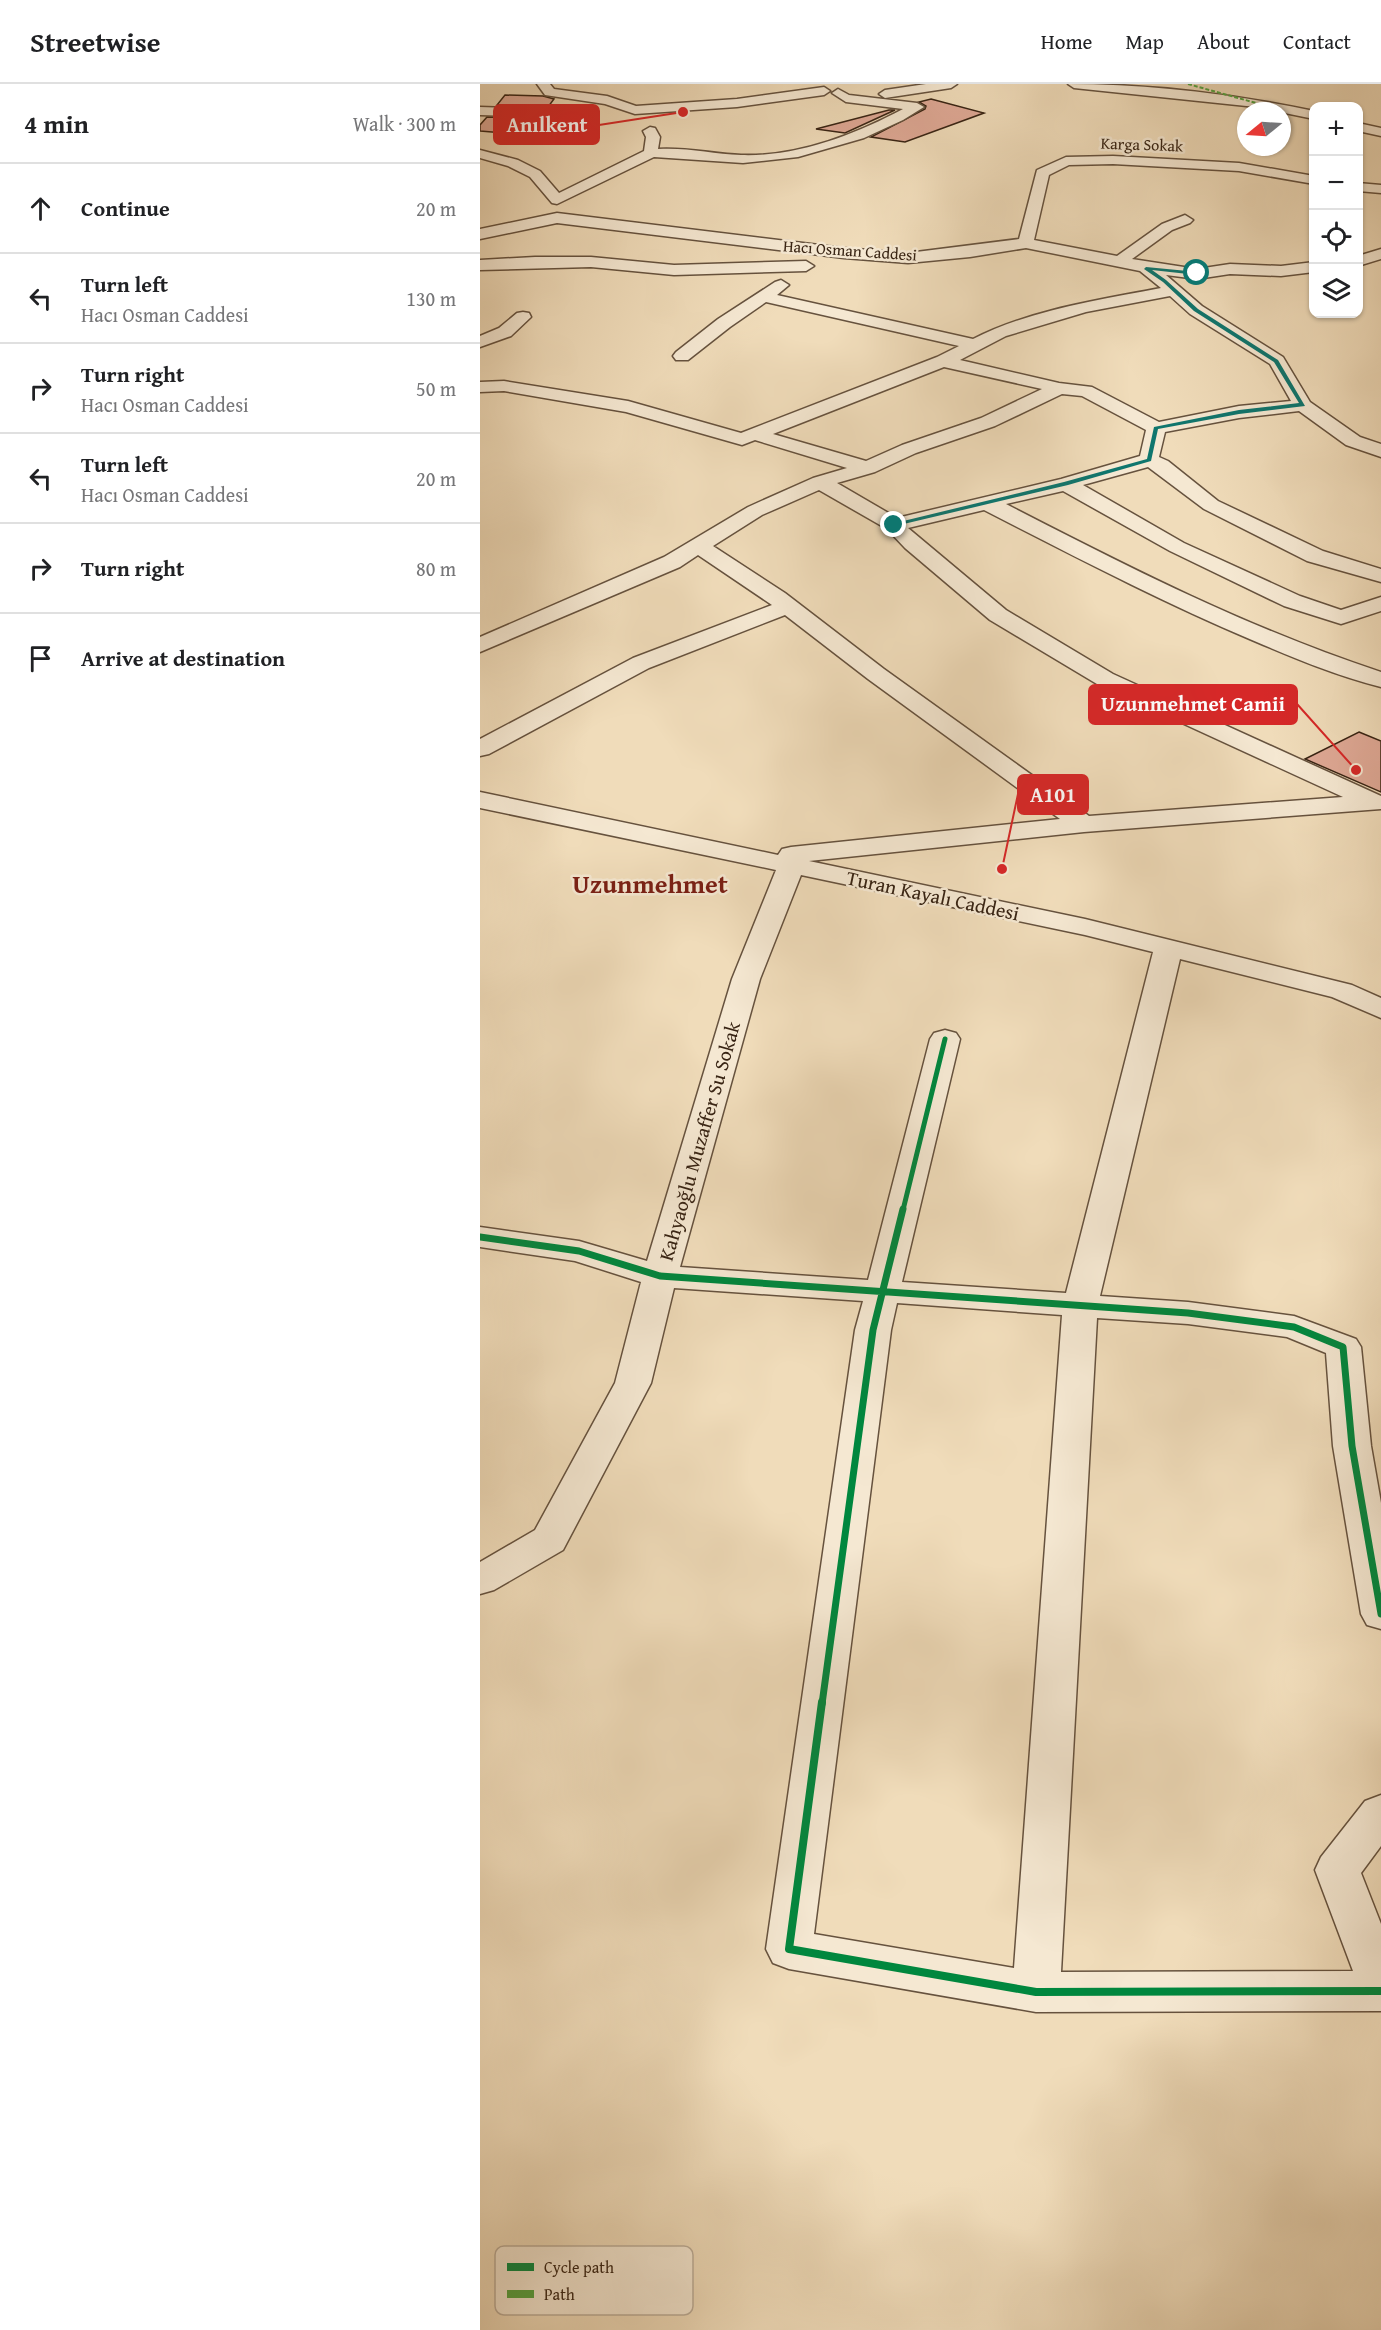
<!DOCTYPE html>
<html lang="en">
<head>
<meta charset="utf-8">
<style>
	:root { --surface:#fff; --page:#f6f6f6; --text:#202124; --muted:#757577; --line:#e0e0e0 }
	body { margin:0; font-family:"Gentium Book Plus",serif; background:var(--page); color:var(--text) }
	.controls { position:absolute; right:18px; top:18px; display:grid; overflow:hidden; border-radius:12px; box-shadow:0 2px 4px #0004 }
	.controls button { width:54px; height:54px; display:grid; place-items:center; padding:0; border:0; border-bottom:2px solid var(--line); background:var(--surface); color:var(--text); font:30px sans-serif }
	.compass { position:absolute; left:757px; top:18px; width:54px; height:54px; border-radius:50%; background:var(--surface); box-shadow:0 2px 4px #0004; rotate:252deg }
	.stop { position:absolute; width:18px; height:18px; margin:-14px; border:4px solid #0f766e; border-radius:50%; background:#fff }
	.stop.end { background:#0f766e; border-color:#fff; box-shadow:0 2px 6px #0008 }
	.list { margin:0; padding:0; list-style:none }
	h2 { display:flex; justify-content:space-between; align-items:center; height:78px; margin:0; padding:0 24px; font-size:26px }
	h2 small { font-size:20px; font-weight:400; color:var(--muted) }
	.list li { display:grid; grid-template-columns:39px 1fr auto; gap:18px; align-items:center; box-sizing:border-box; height:90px; padding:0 24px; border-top:2px solid var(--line) }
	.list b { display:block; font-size:22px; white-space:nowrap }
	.list p { margin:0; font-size:20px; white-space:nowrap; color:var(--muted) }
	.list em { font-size:20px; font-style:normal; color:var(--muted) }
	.icon { flex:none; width:33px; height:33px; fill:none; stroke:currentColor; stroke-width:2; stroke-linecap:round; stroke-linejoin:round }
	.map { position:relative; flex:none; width:901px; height:2246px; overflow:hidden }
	header { display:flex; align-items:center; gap:36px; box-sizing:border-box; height:84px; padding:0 30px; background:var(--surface); border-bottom:2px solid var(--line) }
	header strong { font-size:28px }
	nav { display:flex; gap:33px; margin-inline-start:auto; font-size:21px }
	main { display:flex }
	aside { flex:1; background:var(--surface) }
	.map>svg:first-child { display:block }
</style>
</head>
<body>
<header>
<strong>Streetwise</strong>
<nav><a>Home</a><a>Map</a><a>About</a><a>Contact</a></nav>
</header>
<main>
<aside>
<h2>4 min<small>Walk · 300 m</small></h2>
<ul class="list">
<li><svg class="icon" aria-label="ahead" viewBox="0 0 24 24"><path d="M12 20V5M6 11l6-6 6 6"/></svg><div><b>Continue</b></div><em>20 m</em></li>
<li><svg class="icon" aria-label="left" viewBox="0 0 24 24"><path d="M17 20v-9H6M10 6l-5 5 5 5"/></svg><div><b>Turn left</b><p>Hacı Osman Caddesi</p></div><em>130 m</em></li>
<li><svg class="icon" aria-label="right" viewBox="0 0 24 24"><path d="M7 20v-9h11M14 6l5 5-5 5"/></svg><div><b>Turn right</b><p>Hacı Osman Caddesi</p></div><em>50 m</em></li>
<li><svg class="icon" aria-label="left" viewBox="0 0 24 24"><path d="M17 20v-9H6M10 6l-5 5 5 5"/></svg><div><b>Turn left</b><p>Hacı Osman Caddesi</p></div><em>20 m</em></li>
<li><svg class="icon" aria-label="right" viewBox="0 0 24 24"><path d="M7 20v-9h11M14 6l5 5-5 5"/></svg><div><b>Turn right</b></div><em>80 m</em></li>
<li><svg class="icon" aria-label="arrive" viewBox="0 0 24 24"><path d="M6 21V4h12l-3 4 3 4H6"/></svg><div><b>Arrive at destination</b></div></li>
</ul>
</aside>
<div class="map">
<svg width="901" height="2246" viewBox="0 0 901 2246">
	<rect width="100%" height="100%" fill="#f0dcba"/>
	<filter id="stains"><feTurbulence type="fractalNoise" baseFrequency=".00333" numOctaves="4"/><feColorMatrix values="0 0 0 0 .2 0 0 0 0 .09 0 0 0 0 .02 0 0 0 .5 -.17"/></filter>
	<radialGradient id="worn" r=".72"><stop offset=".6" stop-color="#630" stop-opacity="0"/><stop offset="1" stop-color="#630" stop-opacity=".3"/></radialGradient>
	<path fill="#dfa996" stroke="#382414" stroke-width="1.5" d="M25 11 63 12 74 15 68 23 17 21Z
		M451 15 504 29 425 58 391 53 445 25 446 22 439 18Z
		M409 26H415L365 49 336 45Z
		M7 33 59 35 47 51 0 47V41Z
		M879 648 901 657V708L825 675Z"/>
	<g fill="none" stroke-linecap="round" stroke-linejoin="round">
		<g stroke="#66523e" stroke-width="3">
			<path id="minor" d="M57 0H70L74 5 127 12 156 22 257 15 344 3 350 7 344 11 257 23 155 30 125 20 65 11Z
				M446 0H477L471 4 405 14 399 10 405 6Z
				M588 0C670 0 753 10 834 27V35L776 23 594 4Z
				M358 5 369 11 437 19 444 23 423 36 384 54 318 73 263 79 174 73 77 120 72 119 50 93 28 82 0 74V66L38 76 60 87 79 109 164 67 166 53 163 47 170 43 175 44 180 53 178 65C206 63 233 70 261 71 317 73 374 51 423 25L366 18 352 9Z
				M0 23 108 27 115 31 108 35 0 31Z
				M878 39 901 44V52L878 47Z
				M633 72 759 79 834 92V100L759 87 633 80 589 81 569 91 554 156 637 172 682 140 705 131 713 136 710 139 692 146 652 175 717 185 750 180 801 182 834 178V188L801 192 750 190 717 195 686 191 722 222 803 273 830 318 880 353 901 360V373L866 361 819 327 759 334 685 348 679 373 688 377 738 417 843 467 901 485V498L827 477 724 425 668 383 603 401 704 459 820 512 861 526 901 513V527L861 540 804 522 690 467 583 407 526 420C648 483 770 545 901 588V603C857 592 814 574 772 556 680 517 592 471 504 426L428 444 526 526 633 590 901 712V725L604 748 329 777 605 835 872 901 901 914V934L852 913 700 875 620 1212 708 1218 814 1232 876 1255 881 1263 891 1362 901 1419V1545L887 1541 881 1530 853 1362 846 1269 807 1253 708 1240 617 1234 581 1888 873 1887 835 1786 841 1773 885 1717 901 1711V1762L881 1789 901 1840V1927L556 1928 309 1885 293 1879 286 1865 375 1246 383 1217 194 1204 171 1299 83 1466 14 1506 0 1510V1478L55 1446 135 1299 161 1198 95 1177 0 1163V1143L99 1157 167 1177 252 895 296 786 0 724V708L298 771 302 765 311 763 580 735 388 595 305 531 169 584 9 670 0 672V655L153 574 292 521 218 471 200 483 0 568V553L184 473 268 423 333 394 367 384 275 356 262 361 146 328 24 307 0 308V298L24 297 148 317 261 349 457 273 479 262 286 218 250 243 208 276H196L193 272 196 268 238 235 295 198 301 196 309 201 297 211 493 255C550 226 618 216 681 204L660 187 546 164 490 173 428 179 364 174 77 139 0 155V145L77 129 364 164 428 169 539 155 557 86 586 73ZM690 212 710 230 790 280 811 317 759 322 679 338 612 303 579 299 480 276 526 252 606 228ZM464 283 562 305 501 334 422 361 386 377 293 350ZM582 310 602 312 666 346 660 372 581 395 417 434 357 399 395 388 436 369 515 342ZM339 406 407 445 425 464 510 536 617 600 863 713 609 732 404 585 305 509 233 462 282 431ZM321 791 605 851 673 868 586 1209 422 1198 480 955 476 949 465 946 454 949 450 955 388 1196 200 1183 280 895ZM417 1219 582 1231 534 1884 334 1850 411 1246Z
				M878 99 901 101V109L878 107Z
				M901 165V175L878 182V172Z
				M55 173H111L194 181 326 177 334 182 326 187 194 191 111 183 0 186V176Z
				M43 228 49 229 51 233 31 252 0 263V252L19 244 37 229Z"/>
		</g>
		<use href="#minor" fill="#f5e8d2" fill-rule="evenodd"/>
		<path stroke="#53a33f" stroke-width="2" stroke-dasharray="4 2" stroke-linecap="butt" d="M708 0 776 19"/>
		<g stroke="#f5e8d2" stroke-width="8">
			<path id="cycleway-far2" d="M423 1126 465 955"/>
		</g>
		<g stroke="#f5e8d2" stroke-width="10">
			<path id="cycleway-far1" d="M0 1153 99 1167 180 1192 708 1229 814 1243 863 1263 872 1362 901 1530
				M342 1620 393 1246 423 1125"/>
		</g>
		<g stroke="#f5e8d2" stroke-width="12">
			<path id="cycleway" d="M342 1618 309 1865 556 1908 901 1907"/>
		</g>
		<use href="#cycleway-far2" stroke="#00873e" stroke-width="5"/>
		<use href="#cycleway-far1" stroke="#00873e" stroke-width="7"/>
		<use href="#cycleway" stroke="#00873e" stroke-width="8"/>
	</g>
	<path fill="#0f766e" d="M666 183 718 188 717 191 672 186 686 196 718 225 798 276 825 322 759 330 678 345 671 377 588 401 411 443V440L584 398 667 375 674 343 759 326 819 319 794 278 714 227 683 198 664 185Z"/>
	<g text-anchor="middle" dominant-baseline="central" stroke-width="5" stroke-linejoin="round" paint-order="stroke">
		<g font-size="16" fill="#382414" stroke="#f5e8d2">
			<text transform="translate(662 60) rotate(2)">Karga Sokak</text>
			<text transform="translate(370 166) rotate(4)">Hacı Osman Caddesi</text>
		</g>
		<g font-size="20" fill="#382414" stroke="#f5e8d2">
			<text transform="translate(453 811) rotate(12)">Turan Kayalı Caddesi</text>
			<text transform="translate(219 1057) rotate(-74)">Kahyaoğlu Muzaffer Su Sokak</text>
		</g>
		<g font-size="26" font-weight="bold" fill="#7a1f14" stroke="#f5e8d2">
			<text x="170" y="799">Uzunmehmet</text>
		</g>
	</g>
	<rect x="15" y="2162" width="198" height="69" rx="9" fill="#f5e8d2" stroke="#bcad99" stroke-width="1.5"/>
	<rect x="27" y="2179" width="27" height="8" fill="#00873e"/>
	<rect x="27" y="2206" width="27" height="8" fill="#53a33f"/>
	<g font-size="16" fill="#382414">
		<text x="64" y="2189">Cycle path</text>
		<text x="64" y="2216">Path</text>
	</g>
	<path fill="none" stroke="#d62828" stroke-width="2" d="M203 28L119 41M876 686L817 620M522 785L538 710"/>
	<g fill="#d62828" stroke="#f5e8d2" stroke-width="2">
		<circle cx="203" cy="28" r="6"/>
		<circle cx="876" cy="686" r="6"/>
		<circle cx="522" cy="785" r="6"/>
	</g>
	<g fill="#d62828" stroke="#d62828" stroke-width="2">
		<rect x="14" y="21" width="105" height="39" rx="6"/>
		<rect x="609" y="601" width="208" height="39" rx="6"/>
		<rect x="538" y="691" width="70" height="39" rx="6"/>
	</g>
	<g font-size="21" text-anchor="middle" font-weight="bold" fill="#fff">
		<text x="67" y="48">Anılkent</text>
		<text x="713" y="627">Uzunmehmet Camii</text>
		<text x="573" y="718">A101</text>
	</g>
	<rect width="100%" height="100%" filter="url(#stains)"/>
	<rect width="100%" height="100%" fill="url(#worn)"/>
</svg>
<div class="controls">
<button>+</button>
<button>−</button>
<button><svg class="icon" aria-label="locate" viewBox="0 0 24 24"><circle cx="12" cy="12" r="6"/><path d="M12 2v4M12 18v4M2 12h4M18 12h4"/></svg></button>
<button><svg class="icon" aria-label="layers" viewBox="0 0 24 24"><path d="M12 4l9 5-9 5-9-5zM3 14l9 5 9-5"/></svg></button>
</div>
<svg class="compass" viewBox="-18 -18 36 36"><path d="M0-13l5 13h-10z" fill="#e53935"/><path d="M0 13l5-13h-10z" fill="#757577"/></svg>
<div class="stop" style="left:717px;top:189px"></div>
<div class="stop end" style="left:414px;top:441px"></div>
</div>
</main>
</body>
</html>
